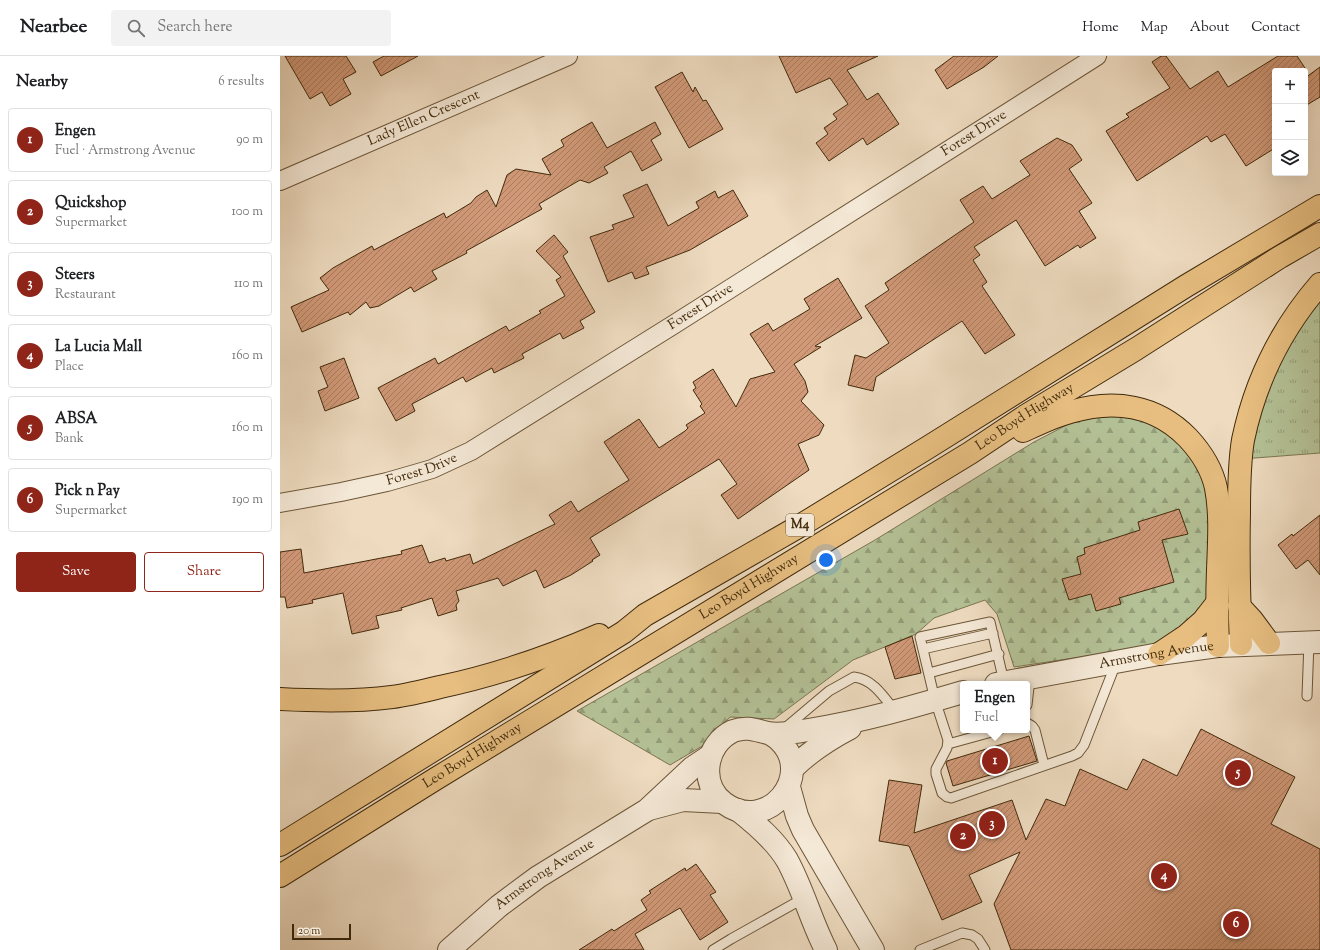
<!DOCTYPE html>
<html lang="en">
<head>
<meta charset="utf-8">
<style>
	:root { --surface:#fff; --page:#f2f2f2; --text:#202124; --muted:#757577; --line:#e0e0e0; --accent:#8f2418 }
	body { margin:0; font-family:"Sorts Mill Goudy",serif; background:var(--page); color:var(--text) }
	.controls { position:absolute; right:12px; top:12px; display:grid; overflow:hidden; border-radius:4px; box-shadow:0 4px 16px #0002 }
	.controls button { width:36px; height:36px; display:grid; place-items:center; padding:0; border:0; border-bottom:1px solid var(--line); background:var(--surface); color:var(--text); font:20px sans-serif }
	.scale { position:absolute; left:12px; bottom:10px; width:59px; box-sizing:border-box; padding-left:4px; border:2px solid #412a0b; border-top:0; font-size:11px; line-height:14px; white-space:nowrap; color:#412a0b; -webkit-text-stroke:3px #f4e8d6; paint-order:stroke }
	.you { position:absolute; left:546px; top:504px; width:14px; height:14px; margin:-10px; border:3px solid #fff; border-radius:50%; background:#1a73e8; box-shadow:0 0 0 6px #1a73e833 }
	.badge { display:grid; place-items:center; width:26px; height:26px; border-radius:50%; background:var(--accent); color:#fff; font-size:13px; font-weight:700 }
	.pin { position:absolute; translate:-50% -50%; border:2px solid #fff; box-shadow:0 1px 4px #0006 }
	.popup { position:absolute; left:680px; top:625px; width:70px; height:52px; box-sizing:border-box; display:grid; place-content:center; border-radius:4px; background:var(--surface); filter:drop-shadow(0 1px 3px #0005); font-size:13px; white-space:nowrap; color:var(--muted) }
	.popup b { font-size:15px; color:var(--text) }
	.popup::after { content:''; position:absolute; left:50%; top:100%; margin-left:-8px; border:8px solid transparent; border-top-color:var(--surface) }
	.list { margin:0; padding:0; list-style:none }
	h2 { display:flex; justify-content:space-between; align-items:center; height:52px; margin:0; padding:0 16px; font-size:17px }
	h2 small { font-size:13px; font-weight:400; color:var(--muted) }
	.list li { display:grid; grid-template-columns:26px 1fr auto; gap:12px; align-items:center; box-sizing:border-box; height:64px; margin:0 8px 8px; padding:0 8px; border:1px solid var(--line); border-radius:4px }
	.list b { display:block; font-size:15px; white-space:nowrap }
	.list p { margin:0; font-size:13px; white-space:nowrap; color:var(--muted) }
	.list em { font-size:13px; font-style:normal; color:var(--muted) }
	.actions { display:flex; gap:8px; padding:12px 16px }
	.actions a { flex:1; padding:9px 0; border:1px solid var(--accent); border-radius:4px; text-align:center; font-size:14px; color:var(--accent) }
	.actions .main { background:var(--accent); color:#fff }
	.icon { flex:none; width:22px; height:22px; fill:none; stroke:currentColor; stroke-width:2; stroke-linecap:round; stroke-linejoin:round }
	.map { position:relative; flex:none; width:1040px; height:894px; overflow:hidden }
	header { display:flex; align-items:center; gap:24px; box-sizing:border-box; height:56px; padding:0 20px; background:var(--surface); border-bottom:1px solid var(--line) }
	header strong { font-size:19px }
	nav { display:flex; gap:22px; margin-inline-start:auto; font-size:14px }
	.search { width:280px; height:36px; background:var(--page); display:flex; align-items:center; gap:10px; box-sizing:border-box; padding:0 14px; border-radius:4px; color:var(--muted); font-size:15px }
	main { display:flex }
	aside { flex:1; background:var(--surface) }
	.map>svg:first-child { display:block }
</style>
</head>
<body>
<header>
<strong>Nearbee</strong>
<div class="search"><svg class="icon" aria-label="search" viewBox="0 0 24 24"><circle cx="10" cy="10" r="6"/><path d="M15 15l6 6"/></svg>Search here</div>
<nav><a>Home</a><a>Map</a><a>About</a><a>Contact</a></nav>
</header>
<main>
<aside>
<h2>Nearby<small>6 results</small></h2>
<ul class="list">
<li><span class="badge">1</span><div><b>Engen</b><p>Fuel · Armstrong Avenue</p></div><em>90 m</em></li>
<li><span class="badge">2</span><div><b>Quickshop</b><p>Supermarket</p></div><em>100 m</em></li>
<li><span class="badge">3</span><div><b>Steers</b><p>Restaurant</p></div><em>110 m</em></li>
<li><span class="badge">4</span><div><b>La Lucia Mall</b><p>Place</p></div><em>160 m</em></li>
<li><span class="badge">5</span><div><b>ABSA</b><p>Bank</p></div><em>160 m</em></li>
<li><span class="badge">6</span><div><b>Pick n Pay</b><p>Supermarket</p></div><em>190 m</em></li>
</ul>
<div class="actions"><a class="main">Save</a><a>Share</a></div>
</aside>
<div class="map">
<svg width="1040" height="894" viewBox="0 0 1040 894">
	<defs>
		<pattern id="grass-tufts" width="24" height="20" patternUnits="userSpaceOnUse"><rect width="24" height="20" fill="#b4c196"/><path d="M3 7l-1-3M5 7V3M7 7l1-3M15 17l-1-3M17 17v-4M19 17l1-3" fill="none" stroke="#949d79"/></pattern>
		<pattern id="forest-firs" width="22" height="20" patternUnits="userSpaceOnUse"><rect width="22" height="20" fill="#b4c196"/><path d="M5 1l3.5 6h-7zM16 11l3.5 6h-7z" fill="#949d79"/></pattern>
		<pattern id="building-hatch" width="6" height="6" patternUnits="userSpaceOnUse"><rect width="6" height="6" fill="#d19978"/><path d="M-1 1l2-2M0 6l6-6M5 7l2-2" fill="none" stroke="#ab7d61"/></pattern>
	</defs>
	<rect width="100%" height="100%" fill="#eedbc0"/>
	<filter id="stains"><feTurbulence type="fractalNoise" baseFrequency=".005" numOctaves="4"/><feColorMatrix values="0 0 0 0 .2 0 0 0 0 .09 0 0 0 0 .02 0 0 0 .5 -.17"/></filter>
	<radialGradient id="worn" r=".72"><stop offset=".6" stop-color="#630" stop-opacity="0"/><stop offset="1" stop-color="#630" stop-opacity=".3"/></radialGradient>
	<path fill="url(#grass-tufts)" stroke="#7a7650" d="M1040 229V397L962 403 971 347Z"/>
	<path fill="url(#forest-firs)" stroke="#7a7650" d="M834 351 891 371 929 418 931 577 868 591 734 611 717 558 705 544 654 562 636 578 573 604 494 663 450 661 424 689 390 709 297 655 595 484 754 386 808 358Z"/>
	<path fill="url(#building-hatch)" stroke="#412a0b" d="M5 0H66L76 16 63 23 71 38 50 50 42 36 30 43Z
		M104 0H138L101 20 93 6Z
		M499 0H598L567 14 587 44 598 37 619 68 587 89 583 82 549 105 536 87 548 78 544 72 557 63 553 58 568 48 550 22 516 37Z
		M674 0H718L704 11 667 33 655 14Z
		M881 0H886L910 33 938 15 948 31 998 0H1017L1027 15H995V92L966 110 945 78 931 86 927 80 857 125 826 75 849 61 846 58 890 32 872 6Z
		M1040 11V41L1025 50V22Z
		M402 16 413 36 415 31 423 45 426 44 443 73 409 92 375 31Z
		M312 66 327 92 375 66 381 78 371 84 382 104 362 115 351 95 324 111 328 117 309 127 300 124 259 148 262 153 186 195 187 197 152 215 157 223 134 236 131 231 99 250 90 252 86 246 70 259 68 256 22 276 11 251 49 234 40 222 53 212 92 190 94 194 164 157 166 162 191 147 196 141 207 134 216 151 227 119 236 113 271 119 262 103 284 90 281 84Z
		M777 82 792 89 802 104 789 113 812 147 799 155 816 182 800 192 798 189 765 210 736 164 694 191 700 199 693 204 707 226 702 230 735 279 705 298 682 265 596 321 593 335 568 329 575 299 586 302 609 287 585 250 609 234 605 227 694 166 680 144 703 130 712 143 750 119 740 105Z
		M367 128 388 170 419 152 416 146 435 135 438 142 453 134 468 160 410 194 366 211 369 218 355 223 352 216 328 226 310 181 334 173 332 169 354 161 343 139Z
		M274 179 288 196 283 200 315 256 300 265 304 272 283 283 280 277 242 298 244 302 214 317 212 312 186 326 183 321 132 348 135 355 116 365 98 332 155 302 158 308 226 270 229 275 261 257 259 255 285 240 276 224 281 221 256 195Z
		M558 222 582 262 535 290 541 291 514 308 525 325 528 336 521 345 544 369 539 379 518 388 529 414 458 463 441 439 457 428 439 403 310 482 320 499 312 504 313 505 291 519 264 532 256 514 223 530 218 522 176 535 179 545 176 549 177 554 158 560 152 542 121 552 122 554 96 560 99 572 72 578 63 537 32 544 33 547 7 552 5 541H0V496L21 493 24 517 122 498 121 495 142 489 149 507 165 502 166 505 190 498 193 508 275 468 269 459 291 445 298 456 349 424 324 386 359 363 379 392 405 375 408 372 406 369 425 357 420 350 422 348 413 334 416 332 413 326 433 313 456 351 470 323 495 316 470 278 488 267 493 275 530 253 524 243Z
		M64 302 79 342 45 355 38 335 48 331 40 311Z
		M899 453 908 478 882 484 894 526 839 542 841 548 816 555 811 538 789 544 782 523 801 518 797 501 805 498 804 492 860 474 858 466Z
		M1040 459V519L1028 504 1016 513 998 489 1012 478 1013 480Z
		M632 580 641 617 615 623 605 591Z
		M921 673 1015 721 991 768 1040 793V894H731L714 848 740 796 689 819 702 846 662 864 629 790 599 785 609 724 642 729 634 777 732 744 746 784 766 743 785 750 800 713 847 734 863 703 897 720Z
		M749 680 757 705 673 730 666 707 667 705Z
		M416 808 436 836 430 839 448 866 420 884 400 852 355 878 364 894H299L332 873 334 875 367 854 361 844 371 837 369 835 405 812 406 815Z"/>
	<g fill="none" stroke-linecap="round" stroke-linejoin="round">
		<g stroke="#6c5638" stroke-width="11">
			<path id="service" d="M643 593 713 577
				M649 617 719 598
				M724 626 710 566 640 581 655 644 668 684 667 692 656 713V718L662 737 667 741 671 742 792 700 798 697 804 689 836 607
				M1027 640 1029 586
				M747 649 750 622
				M747 667 752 670 755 674 764 709
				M504 673 549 635 574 621C593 623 604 641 615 655
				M668 688 719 674
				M433 894 451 883 524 842
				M640 894 682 877 692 879 698 883 705 894"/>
		</g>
		<g stroke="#6c5638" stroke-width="20">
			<g id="minor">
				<path id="s1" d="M0 125 288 0"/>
				<path id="s2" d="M0 447 61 436 107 426 152 413 191 395 393 269 817 0"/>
			</g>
		</g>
		<g stroke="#6c5638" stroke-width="24">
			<g id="tertiary">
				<path id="s3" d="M716 628 879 598 938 590 1040 586"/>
				<path d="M489 677C492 679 496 681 499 684 536 719 487 779 444 747 419 728 425 688 453 675 467 670 475 674 488 677 499 679 517 676 528 674 580 666 632 651 683 636"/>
				<path d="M512 713C529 696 549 683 570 672"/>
				<path d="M509 731 517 760 523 774 593 894"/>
				<path d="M369 753 403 744 442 746"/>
				<path d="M458 754C476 768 495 784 507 804 523 833 531 865 546 894"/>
				<path id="s4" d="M169 894 219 850 258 821 367 754 412 712 430 700"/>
			</g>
		</g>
		<g stroke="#412a0b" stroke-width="24">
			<g id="motorway">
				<path d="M743 375C758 368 774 360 790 356 834 343 876 349 908 382 921 396 932 413 936 432 941 459 939 486 938 514 937 539 937 564 938 590"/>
				<path d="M959 550 972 564 989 587"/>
				<path d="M961 588C959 544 958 501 959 457 959 433 959 408 963 384 975 326 1001 273 1040 228"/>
				<path d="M879 598 906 580 923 565 937 547"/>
				<path d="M0 643C38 645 75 646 112 641 128 639 144 635 160 631 217 619 266 602 319 579"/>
				<path d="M0 789 344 576 365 559 518 471 647 392 906 230 1040 150"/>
				<path id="s5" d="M0 820 157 722 690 397 747 359 856 293 1000 201 1040 178"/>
			</g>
		</g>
		<use href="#service" stroke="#f4e8d6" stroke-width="9"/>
		<use href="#minor" stroke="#f4e8d6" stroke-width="18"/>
		<use href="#tertiary" stroke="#f4e8d6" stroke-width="22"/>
		<use href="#motorway" stroke="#e7be80" stroke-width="22"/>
	</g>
	<g text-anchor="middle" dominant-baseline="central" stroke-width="3" stroke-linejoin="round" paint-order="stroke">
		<rect fill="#f4e8d6" stroke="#776348" stroke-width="1" x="506" y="458" width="28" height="22" rx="3"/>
		<g font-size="13" font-weight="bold" fill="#412a0b">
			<text x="520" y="469">M4</text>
		</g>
		<g font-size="14" fill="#412a0b" stroke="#f4e8d6">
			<text stroke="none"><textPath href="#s1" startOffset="157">Lady Ellen Crescent</textPath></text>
			<text stroke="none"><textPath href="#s2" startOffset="794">Forest Drive</textPath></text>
			<text stroke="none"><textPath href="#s2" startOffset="470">Forest Drive</textPath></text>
			<text stroke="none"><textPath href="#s5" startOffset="875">Leo Boyd Highway</textPath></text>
			<text stroke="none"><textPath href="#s2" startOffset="146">Forest Drive</textPath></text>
			<text stroke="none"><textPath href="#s5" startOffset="551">Leo Boyd Highway</textPath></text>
			<text stroke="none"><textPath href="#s3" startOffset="163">Armstrong Avenue</textPath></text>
			<text stroke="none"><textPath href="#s5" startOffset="227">Leo Boyd Highway</textPath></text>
			<text stroke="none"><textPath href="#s4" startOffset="122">Armstrong Avenue</textPath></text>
		</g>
	</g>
	<rect width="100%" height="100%" filter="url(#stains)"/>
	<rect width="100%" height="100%" fill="url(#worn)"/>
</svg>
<div class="controls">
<button>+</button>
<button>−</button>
<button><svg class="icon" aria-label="layers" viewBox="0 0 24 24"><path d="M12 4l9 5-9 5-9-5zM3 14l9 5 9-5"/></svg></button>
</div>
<div class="scale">20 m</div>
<div class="you"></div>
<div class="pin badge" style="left:715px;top:705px">1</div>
<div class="popup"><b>Engen</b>Fuel</div>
<div class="pin badge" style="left:683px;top:780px">2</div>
<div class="pin badge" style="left:712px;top:768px">3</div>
<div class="pin badge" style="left:884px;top:820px">4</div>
<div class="pin badge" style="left:958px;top:717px">5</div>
<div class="pin badge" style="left:956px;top:868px">6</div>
</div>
</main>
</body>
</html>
